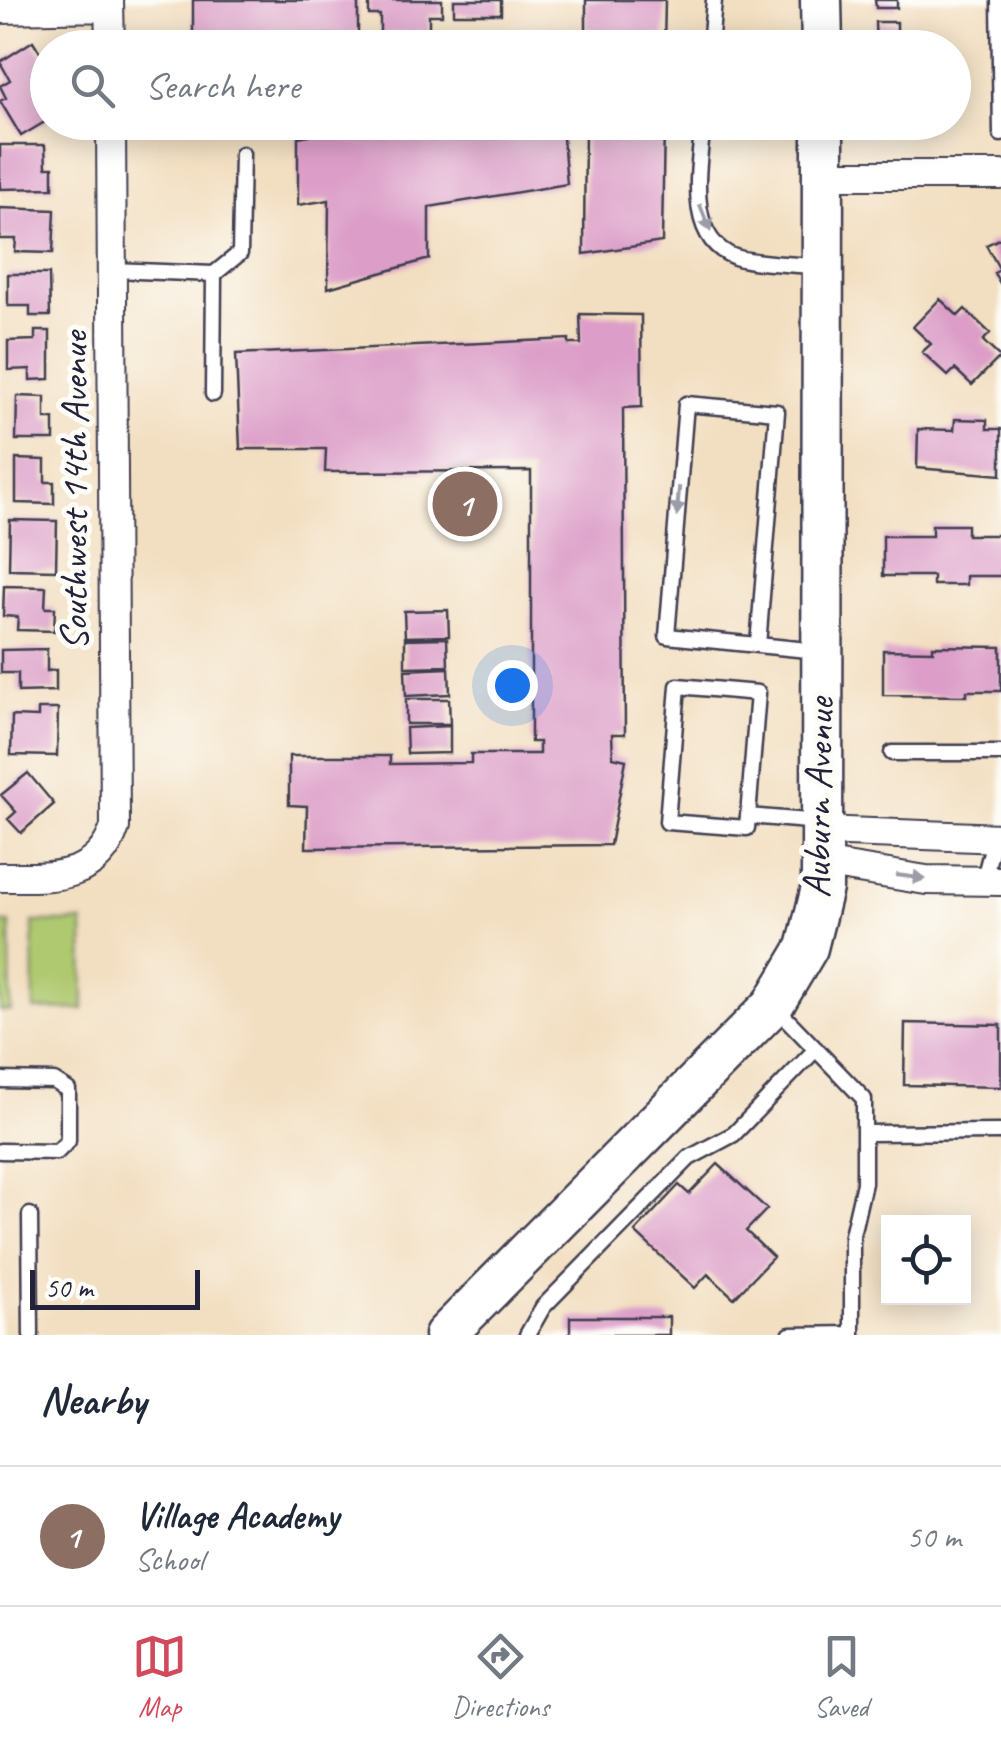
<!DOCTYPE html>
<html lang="en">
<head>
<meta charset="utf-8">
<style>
	:root { --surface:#fff; --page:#f6f6f7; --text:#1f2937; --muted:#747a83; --line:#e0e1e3; --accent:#d1495b }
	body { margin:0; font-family:Caveat,sans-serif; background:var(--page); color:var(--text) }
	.controls { position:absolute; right:30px; bottom:30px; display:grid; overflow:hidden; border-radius:0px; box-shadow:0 5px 25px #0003 }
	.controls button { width:90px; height:90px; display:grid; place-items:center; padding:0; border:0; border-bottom:2px solid var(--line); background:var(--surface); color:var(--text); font:50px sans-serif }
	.scale { position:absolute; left:30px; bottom:25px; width:170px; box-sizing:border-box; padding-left:10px; border:5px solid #22223b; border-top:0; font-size:28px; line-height:35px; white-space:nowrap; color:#22223b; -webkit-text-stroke:8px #fdfcf7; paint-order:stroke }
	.you { position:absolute; left:512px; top:685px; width:35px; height:35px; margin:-25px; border:8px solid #fff; border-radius:50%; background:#1a73e8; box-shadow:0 0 0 15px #1a73e833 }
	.badge { display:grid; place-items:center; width:65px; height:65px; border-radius:50%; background:var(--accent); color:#fff; font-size:32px; font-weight:700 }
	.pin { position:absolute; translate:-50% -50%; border:5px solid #fff; box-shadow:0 2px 10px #0006 }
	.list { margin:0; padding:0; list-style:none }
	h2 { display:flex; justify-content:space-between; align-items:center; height:130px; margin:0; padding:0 40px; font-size:42px }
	h2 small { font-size:32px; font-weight:400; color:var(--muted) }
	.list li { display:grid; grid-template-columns:65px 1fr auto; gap:30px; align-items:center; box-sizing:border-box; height:140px; padding:0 40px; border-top:2px solid var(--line) }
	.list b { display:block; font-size:38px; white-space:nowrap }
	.list p { margin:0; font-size:32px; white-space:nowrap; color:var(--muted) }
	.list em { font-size:32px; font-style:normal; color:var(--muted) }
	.icon { flex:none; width:55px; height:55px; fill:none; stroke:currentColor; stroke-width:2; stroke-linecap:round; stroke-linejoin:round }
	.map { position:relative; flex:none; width:1001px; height:1335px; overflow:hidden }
	.search { position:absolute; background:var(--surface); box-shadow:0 5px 25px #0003; left:30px; right:30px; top:30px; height:110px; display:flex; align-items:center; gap:25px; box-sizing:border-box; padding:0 35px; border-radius:55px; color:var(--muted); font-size:38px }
	.sheet { height:270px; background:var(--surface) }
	nav { display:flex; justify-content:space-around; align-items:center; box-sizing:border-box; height:140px; border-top:2px solid var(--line); background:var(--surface); font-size:28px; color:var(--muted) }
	nav a { display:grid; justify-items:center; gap:5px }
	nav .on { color:var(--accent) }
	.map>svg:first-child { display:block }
</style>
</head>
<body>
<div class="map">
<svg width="1001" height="1335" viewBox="0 0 1001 1335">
	<rect width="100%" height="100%" fill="#fdfcf7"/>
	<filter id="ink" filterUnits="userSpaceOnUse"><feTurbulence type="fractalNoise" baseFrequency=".01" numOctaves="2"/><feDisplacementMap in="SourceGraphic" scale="20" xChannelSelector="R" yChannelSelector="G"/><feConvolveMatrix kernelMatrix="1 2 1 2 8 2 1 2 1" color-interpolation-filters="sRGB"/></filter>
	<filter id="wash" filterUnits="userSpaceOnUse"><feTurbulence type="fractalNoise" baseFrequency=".0048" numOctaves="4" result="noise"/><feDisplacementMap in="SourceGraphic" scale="40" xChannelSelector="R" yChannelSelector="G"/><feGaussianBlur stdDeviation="2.25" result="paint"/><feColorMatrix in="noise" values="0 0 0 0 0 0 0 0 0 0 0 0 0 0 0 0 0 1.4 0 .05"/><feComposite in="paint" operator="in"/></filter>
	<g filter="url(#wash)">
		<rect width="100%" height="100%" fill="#f2dec0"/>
		<path fill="#afc96f" stroke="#687655" stroke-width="2.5" d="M33 922H83L84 1009 34 1010Z
			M0 923H10L11 1011H0Z"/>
		<g id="blocks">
			<path fill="#dc9ec8" d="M193 0H358V35H310V48H248V35H193Z
				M369 0H442V15H429V33L380 34V15H369Z
				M454 0H501V14H454Z
				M586 0H665L664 48H586Z
				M875 0H897V8H876Z
				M875 22H897V33H911V48H876Z
				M33 41 48 65V120L21 136 0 101 6 98 0 86 10 80 0 62Z
				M377 122H459L461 131 522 122 524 135 562 127 567 184 429 207V259L328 288 329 200 298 205V137Z
				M585 122H664L662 242 584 254Z
				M877 122H927V132L877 131Z
				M0 145H45L46 167H53V188L0 189Z
				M0 208 55 210 53 253 15 252 16 239H0Z
				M1001 238V285L994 273 1000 270 986 245Z
				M8 274H49L50 316H30V306H8Z
				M940 299 958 316 965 309 990 333 983 341 1000 357 972 385 955 369 948 376 922 352 931 344 913 327Z
				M580 314 641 315 642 407 623 408 625 734H612L613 757 626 760 610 845 306 848 307 806 289 805V756H390V764L471 763V754H539V742H531V471L325 472 326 449H240L236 354 569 339V344H581Z
				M35 331H50V379L30 380V369L8 370V341L35 340Z
				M17 396 45 397V419H54V440H16Z
				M955 419 987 420V429H1001V475L917 468 918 429 954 430Z
				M16 459 45 460V482H54V504L16 503Z
				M10 520 57 521 56 570 9 569Z
				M932 525H967V535H1001V576H966V585H933V576H883V536H932Z
				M4 586 46 587 45 608H55L54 631 17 630 18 617 3 616Z
				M448 610 449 636 405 637 404 611Z
				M447 638 448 666 405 667V639Z
				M933 646 1001 647V691H967V696L883 695V650L933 651Z
				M47 649V671L56 670V691L18 692V673H1V650Z
				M449 668 450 694 406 696 405 670Z
				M406 699H449L450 724H406Z
				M38 709H58L57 756 11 755 12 716 38 717Z
				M450 726V753L407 754 406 728Z
				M28 773 54 804 21 833 8 819 16 812 1 795Z
				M905 1023 1001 1025V1087L904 1085Z
				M718 1164 767 1209 746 1231 773 1257 734 1298 708 1274 695 1288 635 1232 679 1185 689 1194Z
				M570 1317H669V1335H570Z"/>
		</g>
	</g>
	<g filter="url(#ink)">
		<use href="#blocks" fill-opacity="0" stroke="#413e4f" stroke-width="2.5"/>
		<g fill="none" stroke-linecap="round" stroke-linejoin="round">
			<g stroke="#413e4f" stroke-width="19">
				<path id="lane" d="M999 0 1001 134
					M710 48 714 0
					M703 122C700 163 683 238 735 257 760 265 794 263 820 267
					M112 270 214 274 240 253 242 154
					M213 394 214 274
					M758 645 777 412 686 404 667 636C718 641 768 646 818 651
					M892 753H1001
					M748 816 747 828 667 822 678 686 758 693 748 816 820 822
					M983 882 991 852 987 836
					M777 1009 864 1099V1183L852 1235V1335
					M0 1080 54 1081 68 1090V1141L57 1152 0 1151
					M867 1133 1001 1132
					M30 1215 31 1335
					M527 1335 543 1307 689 1158 734 1134 816 1049
					M790 1335 852 1334"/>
			</g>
			<g stroke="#413e4f" stroke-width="32">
				<path id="street" d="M109 0 110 48
					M0 9 109 7
					M823 175H1001
					M821 831 1001 838
					M821 863 926 880 1001 881
					M0 877C49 877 97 882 115 827L111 122"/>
			</g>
			<g stroke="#413e4f" stroke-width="45">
				<path id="secondary" d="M821 0 822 48
					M445 1335 773 1005 807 948 822 888 823 122"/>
			</g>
			<use href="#lane" stroke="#fff" stroke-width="14"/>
			<use href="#street" stroke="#fff" stroke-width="28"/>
			<use href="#secondary" stroke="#fff" stroke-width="40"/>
		</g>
		<defs><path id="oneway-solid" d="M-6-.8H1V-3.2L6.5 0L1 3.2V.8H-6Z" transform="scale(2.5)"/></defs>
		<g fill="#9c9ca7">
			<use href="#oneway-solid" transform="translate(705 218) rotate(68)"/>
			<use href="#oneway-solid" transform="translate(678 501) rotate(95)"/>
			<use href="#oneway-solid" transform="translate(911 877) rotate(8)"/>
		</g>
	</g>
	<g text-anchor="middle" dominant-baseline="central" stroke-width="10" stroke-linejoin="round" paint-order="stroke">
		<g font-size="40" fill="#22223b" stroke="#fdfcf7">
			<text transform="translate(74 491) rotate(-90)">Southwest 14th Avenue</text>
			<text transform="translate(818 798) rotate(-89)">Auburn Avenue</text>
		</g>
	</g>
</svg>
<div class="controls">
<button><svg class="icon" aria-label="locate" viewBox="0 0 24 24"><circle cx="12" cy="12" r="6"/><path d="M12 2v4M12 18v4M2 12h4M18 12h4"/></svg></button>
</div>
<div class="scale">50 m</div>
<div class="you"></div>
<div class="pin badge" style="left:465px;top:504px;background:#8d6e63">1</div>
<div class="search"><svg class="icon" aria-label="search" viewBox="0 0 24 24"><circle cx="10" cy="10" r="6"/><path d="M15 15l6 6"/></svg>Search here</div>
</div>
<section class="sheet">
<h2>Nearby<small></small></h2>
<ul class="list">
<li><span class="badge" style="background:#8d6e63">1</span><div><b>Village Academy</b><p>School</p></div><em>50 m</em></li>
</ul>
</section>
<nav>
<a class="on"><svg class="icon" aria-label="map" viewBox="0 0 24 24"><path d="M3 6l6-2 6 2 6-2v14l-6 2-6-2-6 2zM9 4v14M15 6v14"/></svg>Map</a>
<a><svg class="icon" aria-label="directions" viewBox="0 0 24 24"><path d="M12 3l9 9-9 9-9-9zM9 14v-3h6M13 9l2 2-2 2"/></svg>Directions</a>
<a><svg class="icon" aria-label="saved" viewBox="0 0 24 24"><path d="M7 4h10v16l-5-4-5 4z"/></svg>Saved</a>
</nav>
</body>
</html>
